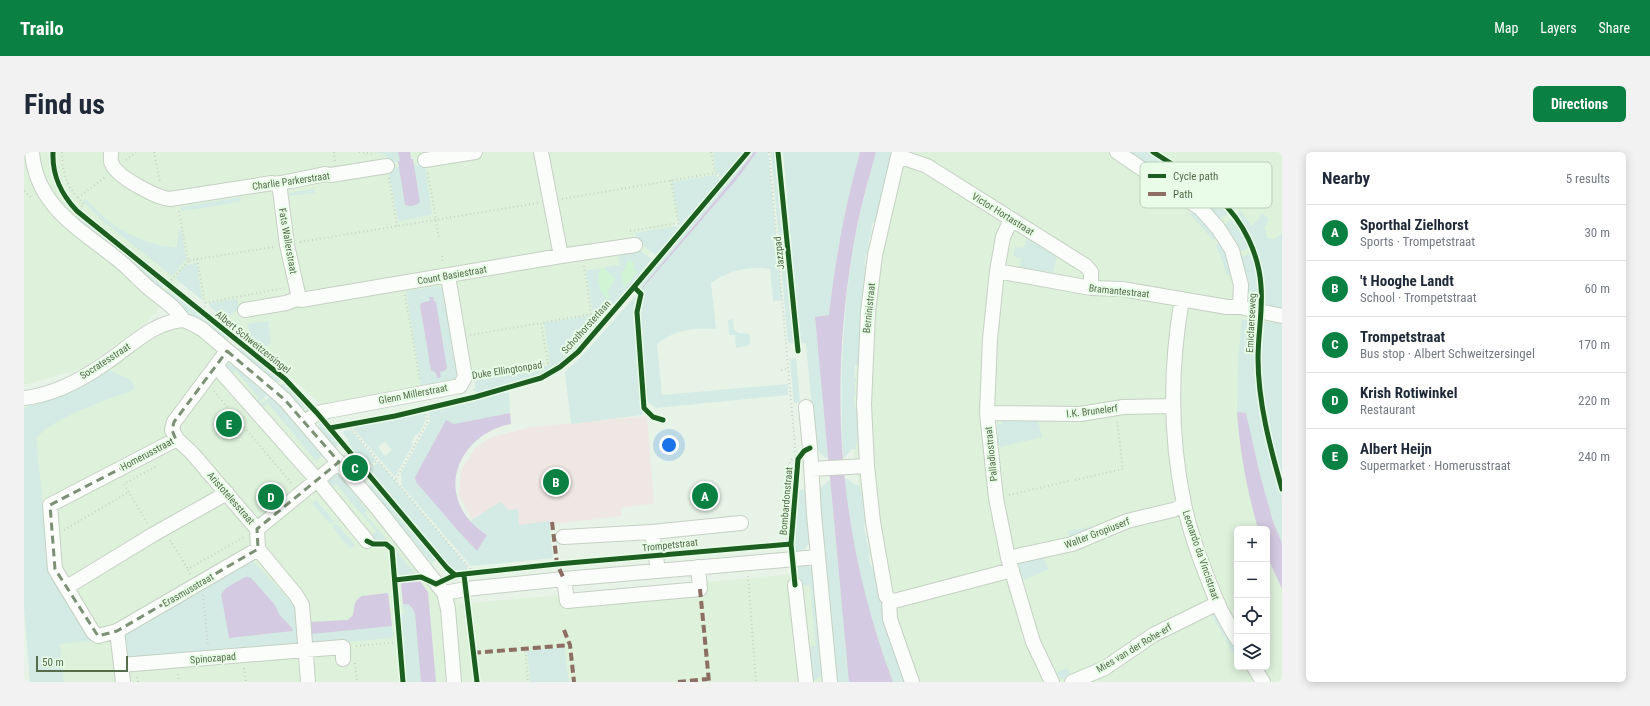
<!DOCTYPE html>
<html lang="en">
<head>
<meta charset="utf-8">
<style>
	:root { --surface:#fff; --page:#f2f2f3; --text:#1f2937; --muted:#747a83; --line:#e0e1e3; --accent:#0b8043 }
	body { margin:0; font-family:"Roboto Condensed",sans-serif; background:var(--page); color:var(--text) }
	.controls { position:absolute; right:12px; bottom:12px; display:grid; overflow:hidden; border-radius:6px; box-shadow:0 2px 10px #0003 }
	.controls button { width:36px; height:36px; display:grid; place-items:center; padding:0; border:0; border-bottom:1px solid var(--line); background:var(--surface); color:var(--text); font:20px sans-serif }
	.scale { position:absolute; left:12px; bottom:10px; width:92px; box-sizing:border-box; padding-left:4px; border:2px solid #556d4b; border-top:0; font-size:11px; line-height:14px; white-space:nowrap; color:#556d4b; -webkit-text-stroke:3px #e8fce7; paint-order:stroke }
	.you { position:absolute; left:645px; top:293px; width:14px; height:14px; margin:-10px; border:3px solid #fff; border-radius:50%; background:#1a73e8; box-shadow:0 0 0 6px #1a73e833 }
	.badge { display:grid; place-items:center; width:26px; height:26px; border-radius:50%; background:var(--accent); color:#fff; font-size:13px; font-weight:700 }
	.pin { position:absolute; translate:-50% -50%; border:2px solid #fff; box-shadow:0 1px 4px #0006 }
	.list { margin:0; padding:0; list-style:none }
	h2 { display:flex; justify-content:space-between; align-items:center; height:52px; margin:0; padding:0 16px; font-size:17px }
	h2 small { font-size:13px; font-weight:400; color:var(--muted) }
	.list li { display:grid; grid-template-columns:26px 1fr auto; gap:12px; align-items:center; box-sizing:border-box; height:56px; padding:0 16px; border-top:1px solid var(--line) }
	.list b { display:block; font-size:15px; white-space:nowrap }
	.list p { margin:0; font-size:13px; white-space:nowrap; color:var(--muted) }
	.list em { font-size:13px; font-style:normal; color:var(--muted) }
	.icon { flex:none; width:22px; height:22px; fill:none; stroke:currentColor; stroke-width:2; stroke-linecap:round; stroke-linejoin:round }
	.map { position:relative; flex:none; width:1258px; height:530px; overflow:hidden; border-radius:6px }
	header { display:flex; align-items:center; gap:24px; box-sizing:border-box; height:56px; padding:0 20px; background:var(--accent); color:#fff }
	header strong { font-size:19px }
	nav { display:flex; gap:22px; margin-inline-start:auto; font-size:14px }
	.intro { display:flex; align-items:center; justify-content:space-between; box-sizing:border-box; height:96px; padding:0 24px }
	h1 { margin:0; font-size:28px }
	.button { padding:10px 18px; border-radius:6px; background:var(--accent); color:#fff; font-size:14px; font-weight:700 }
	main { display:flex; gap:24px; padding:0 24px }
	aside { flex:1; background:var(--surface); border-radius:6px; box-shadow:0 2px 10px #0003 }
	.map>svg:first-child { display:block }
</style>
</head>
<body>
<header>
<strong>Trailo</strong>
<nav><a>Map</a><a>Layers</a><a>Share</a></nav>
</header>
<div class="intro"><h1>Find us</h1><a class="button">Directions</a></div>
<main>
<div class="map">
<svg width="1258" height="530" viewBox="0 0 1258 530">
	<rect width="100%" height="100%" fill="#e7f3e7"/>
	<path fill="#ddf1db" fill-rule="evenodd" d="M0 0H712L532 211 300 255 158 129 121 172 59 216 0 233Z
		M869 0H1258V530H11L0 398V255L84 216 159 162 437 452 848 415 824 266ZM1213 377H1243V515H1213Z"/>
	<path fill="#efe7e3" d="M623 264 630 351 597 356V364L496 376 449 369 435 343 437 318 452 295 468 285 508 275Z"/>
	<path fill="#d3ebe4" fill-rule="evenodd" d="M349 0H374L376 9 363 11 361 2Z
		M689 0H720L698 26 692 20Z
		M727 0H730L711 25 644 104 618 137 713 27 733 0H744L758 148 749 149 746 117C724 114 706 118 687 131L692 177C669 175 651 178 633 192L638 243 764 232V243L632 256 618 246V263L547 272 541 220 558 204 617 138 616 136V131Z
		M747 0H753L770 191H764Z
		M759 0H836C821 53 811 108 805 163L791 165 804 306H802L794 299 792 302 782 192 780 191H776Z
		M852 0H870L852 70 848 71 847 85 845 86 844 101 842 102 840 113 843 114 835 212 831 214 830 225 832 226V229L831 230V240L832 241 830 246 831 255 834 256 836 289 832 290V297H828L821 305H819C816 243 817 181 826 119 831 79 841 39 852 0Z
		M1105 0H1125L1138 10 1133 18H1130Z
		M401 11 408 62 407 63 376 69 374 67 364 17 375 15 381 53C387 55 392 54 396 50L390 13Z
		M691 23 697 28 656 75 648 30Z
		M1186 27 1199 39 1213 54 1209 57H1207L1181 32Z
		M1174 35 1189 45 1203 60V62L1195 67 1169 44Z
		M290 37 291 41 267 44 265 43V41Z
		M217 45 216 50 159 59 157 58V55Z
		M62 47C86 75 116 92 153 96L155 77 157 78 162 107 149 123H147L80 70 59 49Z
		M1169 58 1194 84 1189 88 1166 62Z
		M1216 59 1228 74 1238 62 1244 66V70L1240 76 1244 87H1250L1258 81V158L1240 154C1240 119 1233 93 1213 64Z
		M53 64 140 134 136 138 50 69Z
		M1207 67 1219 84 1225 96 1215 100 1200 73Z
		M653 74V78L632 103 616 92H613L611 81Z
		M1002 87 1033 102 1029 121 996 115 997 106 989 104 991 95 1000 96Z
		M1197 89 1201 97 1210 123H1203L1192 93Z
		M615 98 628 107 542 208C516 227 483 233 452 242L450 225 526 213 520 171 569 163 562 119 593 113 595 114 596 112 594 101Z
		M1227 101 1233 125 1234 154 1226 150 1222 146 1217 105Z
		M171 111 173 113 178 148 152 127V125L161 113Z
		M413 134 417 136 420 139 436 219H433V224L427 229 399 233 397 232 382 139ZM409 145 416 220 413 225 412 221 407 218 396 154 397 151 406 149Z
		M143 137 204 186 205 191 204 192 140 141Z
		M213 147 215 157 208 161 202 168 185 154V151Z
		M709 167 710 178 715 181 726 182V193L712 196 711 183H705L704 168Z
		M1218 167 1233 170 1231 194 1232 228 1241 281 1258 347V391C1242 350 1228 305 1222 261L1213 260 1214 208Z
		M244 169 247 192 239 195 226 184 224 172Z
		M1239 169 1258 172V326C1243 274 1231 222 1239 169Z
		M216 196 257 229 253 233 212 199Z
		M772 206 776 250 770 251 766 207Z
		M201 211 210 213 245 242 231 253 230 250 235 246 212 219 206 224 198 213Z
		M85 218 107 228 110 234 109 238C103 241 96 243 89 245 64 255 30 267 12 286L26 421 33 435 39 441 70 489 36 492 40 530H6L0 455V256C28 245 61 236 85 218Z
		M259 231 284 257V258L276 255 255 235Z
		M485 240 486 261 430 272 422 268 395 318 391 325 392 330 435 380 453 399 463 383 446 369 476 350 485 358 494 357 495 373 525 369 529 406 447 414 378 334 377 321 406 269 404 260Z
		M247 244 259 255 301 302 292 309 244 251 237 257 233 255Z
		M401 261 402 268 394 283 392 282 387 291 389 292 371 325 328 275ZM361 289 368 298 361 304 354 295Z
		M976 268 1014 269 1018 285 976 295 974 293 973 271 977 273 979 270Z
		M295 270 315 292 311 295C305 288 294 279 295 270Z
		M327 278 352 308 344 315 323 290 325 288 319 281 320 279Z
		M355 310 442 413 445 418 432 419 426 416 345 317Z
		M309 322 317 323 338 346 335 349 343 358 340 361 363 388 349 389 347 384 352 379 312 332 307 336 302 330 303 327Z
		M823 326 831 333H835L837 340H840L842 370 840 372 841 382 843 385 842 387 846 402 844 403 847 414 851 415 867 492 871 503 873 506 872 508 876 518H877L880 530H869C843 462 829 399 820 327Z
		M806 328 825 530H811L795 336H797L804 329Z
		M347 330 413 407 408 411 343 334Z
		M783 337 787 388 781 397 771 400V390L775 338Z
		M292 348 310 369 306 372 288 351Z
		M312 371 331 393 326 397 308 374Z
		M1069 374 1070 377 1046 387 1044 379Z
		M370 396 393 424 373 425Z
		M1019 405 1025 417 1003 427H999L994 413 995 410Z
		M229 409 261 443 271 455 275 492 102 508 101 485 102 480 224 410ZM251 453 255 462 268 476 269 479 205 486Z
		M773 411 783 412 789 417 800 521 791 528H787L784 495 792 494 786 433H775Z
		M379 452C387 452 388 455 391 462L397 530H382L376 462H380Z
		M1191 462 1213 498V509L1188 463Z
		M368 474 369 484 367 486 289 493 288 482Z
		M540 495 545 530H506L503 499Z
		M1043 516 1044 517 1047 524 1039 527 1034 525 1032 521Z"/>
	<path fill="#d1f4d5" d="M606 108 610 111V117L614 120 600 136 597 120 600 119 603 109Z
		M577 116H580L591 127 583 140 586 145 583 148C575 138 572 128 577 116Z"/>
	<path fill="#d4cae1" d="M374 0H386L387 7H389L396 50C392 54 387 55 381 53L374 9H376Z
		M730 0H733L713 27 618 137V136L624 128 711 25Z
		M836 0H852C845 26 837 53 832 80 803 233 814 384 869 530H825L791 165 805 163C811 108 821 53 836 0Z
		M405 145H409L410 149 412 150 423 216 420 219 416 220 417 225 413 226 412 221 407 218 396 154 397 151 406 149Z
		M1213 260 1222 261 1236 323 1249 369 1258 391V437L1243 404V377H1234C1223 337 1216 302 1213 260Z
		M486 261 487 272C453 277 422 312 434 348 439 364 450 374 463 383L453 399 435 380 392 330 391 325 422 268 430 272Z
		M221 425H225L228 427 251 453 255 462 268 476 269 479 205 486 197 442 202 436Z
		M396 429 404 440 412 530H397L391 462C388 455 387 452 379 452L377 431Z
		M364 441 368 474 288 482 287 470 324 468 329 463C331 454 329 449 338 444Z"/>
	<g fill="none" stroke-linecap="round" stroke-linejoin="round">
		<g stroke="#c5d1c3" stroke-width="16">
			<path id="minor" d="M8 0C12 53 54 76 92 106 104 115 114 127 126 137 137 146 152 155 159 168L167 171 178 177 242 231 261 248 354 357 420 441 424 457 430 530
				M87 0C87 4 86 9 88 12 93 25 133 46 146 47L248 31C253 33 294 23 302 22L307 23 363 14
				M517 0 537 104
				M1093 0 1177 57 1194 76 1208 98 1217 133 1216 155
				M874 4 903 14 1062 114 1067 120V136
				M401 8 451 0
				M253 32 256 38 263 93 275 146
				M987 68 979 85 973 119 966 187 963 261 972 346 984 406 1009 490 1028 530
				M973 119 1067 136 1098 137 1203 155H1216L1258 164
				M1158 147C1146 215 1146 285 1160 352 1167 385 1180 418 1193 450 1198 462 1206 475 1213 487
				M221 158 262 151 275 146 277 148 537 104 611 93
				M203 199 150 270 148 278 153 287 168 301 233 377 234 397 272 443 278 453 284 530
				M192 214 293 328 343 389
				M0 246C29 243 59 227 83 210 107 194 129 170 159 168
				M782 255 786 296 790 362 806 530
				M963 261 1056 262 1099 255 1149 254
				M281 270 293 261 436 234 441 225 424 124
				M787 317 843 314
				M233 377 315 310
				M628 380 717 371
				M539 385 628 380 634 418
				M984 406 1048 392 1103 369 1149 358 1160 353
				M540 427 543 449 676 437 674 415
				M771 433 782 530
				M43 435 130 382 203 341
				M420 441 442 437 540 427 794 405
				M865 447 862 444 849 370 843 314 840 252 844 160 851 103 875 0
				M865 447 870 449 988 418
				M865 447 866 467 888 530
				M93 479 74 484 69 480 31 417 26 353 153 287
				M97 513 319 495V507
				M1230 515 1239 530
				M99 530 93 479 234 397
				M1048 530 1081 516 1129 483 1194 451"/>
		</g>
		<path stroke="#cad3c6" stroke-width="2" stroke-dasharray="1 3" stroke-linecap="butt" d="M38 0C38 18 42 33 54 46
			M130 0 136 30
			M310 0 311 9
			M335 0 351 2
			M687 0 691 20
			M745 0 772 305 774 307
			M102 8 112 0
			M404 21 415 87
			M365 26 373 74
			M647 28 656 81
			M0 39 8 46
			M538 47 691 21 700 29
			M155 59 164 109 173 107 181 151 180 161
			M52 60 60 52 54 46 81 25
			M606 79 654 71
			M276 90 514 51
			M418 104 419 112
			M173 107 250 95
			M142 134 164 109
			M381 143 396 229
			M181 151 260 136
			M446 183 517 171
			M757 218 764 217
			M452 223 524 211 517 171 567 162 560 114
			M450 237 451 245
			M190 239 215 269 220 265
			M215 269 268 332
			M324 273 446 417 447 422
			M339 321 354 308
			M372 327 404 269 400 253
			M1051 328 1099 317 1093 269
			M985 343 1045 329
			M123 371 100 332 134 313
			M40 378 105 340
			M146 388 164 417
			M764 395 762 346 766 309 772 305
			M166 422 164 417 220 385
			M724 424 732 530
			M179 443 184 494
			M332 494 375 490
			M501 495 504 530
			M331 511 333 530
			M220 516 222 530
			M154 522 155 530
			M113 525 114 530"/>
		<use href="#minor" stroke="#fbfdfb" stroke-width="14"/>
		<path stroke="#8d6e63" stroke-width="4" stroke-dasharray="8 4" stroke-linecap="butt" d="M528 370 533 412 540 427
			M676 437 685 530
			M540 478 546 493 550 530
			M449 501 546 493
			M654 530 684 527"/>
		<g stroke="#e8fce7" stroke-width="8">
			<path id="cycleway" d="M29 0C28 24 37 42 53 59L261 227 293 261 423 416 431 423
				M754 0 774 199
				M1129 0C1152 15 1177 29 1196 48 1219 69 1235 102 1237 134 1239 158 1234 182 1234 206 1234 250 1246 295 1258 337
				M610 135 617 142 613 160 620 256 629 265 639 268
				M306 276 371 264 451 245 517 226 536 215 554 200 610 135 724 0
				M343 389 349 392H362L368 397 379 530
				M440 423 453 530
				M371 428 397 425 412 432 431 423 533 412 767 392
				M771 433 767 392 774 307 780 299 786 296"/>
		</g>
		<use href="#cycleway" stroke="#1b5e20" stroke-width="5"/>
	</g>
	<path fill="none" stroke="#7b9074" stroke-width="3" stroke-dasharray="8 5" stroke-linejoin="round" d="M203 199 261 248 315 310 233 377 234 397 93 479 74 484 31 417 26 353 152 288 148 278 150 270Z"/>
	<g text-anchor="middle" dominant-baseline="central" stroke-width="4" stroke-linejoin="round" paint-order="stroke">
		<g font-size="10" fill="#556d4b" stroke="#e8fce7">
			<text transform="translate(267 29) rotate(-8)">Charlie Parkerstraat</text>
			<text transform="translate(979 62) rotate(32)">Victor Hortastraat</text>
			<text transform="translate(264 89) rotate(80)">Fats Wallerstraat</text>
			<text transform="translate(755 101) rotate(-96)">Jazzpad</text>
			<text transform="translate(428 123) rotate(-10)">Count Basiestraat</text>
			<text transform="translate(1095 139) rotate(6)">Bramantestraat</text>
			<text transform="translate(845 156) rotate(-84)">Berninistraat</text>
			<text transform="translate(1227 171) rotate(-87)">Emiclaerseweg</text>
			<text transform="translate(562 175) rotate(-48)">Schothorsterlaan</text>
			<text transform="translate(229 190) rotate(39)">Albert Schweitzersingel</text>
			<text transform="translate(81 209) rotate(-33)">Socratesstraat</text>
			<text transform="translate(483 218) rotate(-9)">Duke Ellingtonpad</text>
			<text transform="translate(389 242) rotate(-11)">Glenn Millerstraat</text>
			<text transform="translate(1068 259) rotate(-7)">I.K. Brunelerf</text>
			<text transform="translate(123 302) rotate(-28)">Homerusstraat</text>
			<text transform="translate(967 302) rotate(-96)">Palladiostraat</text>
			<text transform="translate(207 346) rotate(49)">Aristotelesstraat</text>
			<text transform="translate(762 349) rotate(-85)">Bombardonstraat</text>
			<text transform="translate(1073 381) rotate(-21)">Walter Gropiuserf</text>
			<text transform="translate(646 393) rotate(-6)">Trompetstraat</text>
			<text transform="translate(1177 403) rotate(71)">Leonardo da Vincistraat</text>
			<text transform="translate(164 438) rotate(-30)">Erasmusstraat</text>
			<text transform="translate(1110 496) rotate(-31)">Mies van der Rohe-erf</text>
			<text transform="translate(189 506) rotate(-5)">Spinozapad</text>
		</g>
	</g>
	<rect x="1116" y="10" width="132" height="46" rx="6" fill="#e8fce7" stroke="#bcd1b8" stroke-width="1"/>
	<rect x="1124" y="22" width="18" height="4" fill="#1b5e20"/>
	<rect x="1124" y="40" width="18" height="4" fill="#8d6e63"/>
	<g font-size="11" fill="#556d4b">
		<text x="1149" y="28">Cycle path</text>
		<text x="1149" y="46">Path</text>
	</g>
</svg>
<div class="controls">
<button>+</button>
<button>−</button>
<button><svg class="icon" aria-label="locate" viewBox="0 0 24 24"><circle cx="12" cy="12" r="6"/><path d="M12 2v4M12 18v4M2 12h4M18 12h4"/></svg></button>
<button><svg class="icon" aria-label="layers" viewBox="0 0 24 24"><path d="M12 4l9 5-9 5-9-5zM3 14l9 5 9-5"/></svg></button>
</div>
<div class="scale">50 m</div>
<div class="you"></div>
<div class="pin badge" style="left:681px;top:344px">A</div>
<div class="pin badge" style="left:532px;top:330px">B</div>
<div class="pin badge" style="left:331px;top:316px">C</div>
<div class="pin badge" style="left:247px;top:345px">D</div>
<div class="pin badge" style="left:205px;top:272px">E</div>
</div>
<aside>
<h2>Nearby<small>5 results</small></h2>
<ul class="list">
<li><span class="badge">A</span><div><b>Sporthal Zielhorst</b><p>Sports · Trompetstraat</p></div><em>30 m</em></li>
<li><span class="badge">B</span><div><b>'t Hooghe Landt</b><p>School · Trompetstraat</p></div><em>60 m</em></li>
<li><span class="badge">C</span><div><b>Trompetstraat</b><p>Bus stop · Albert Schweitzersingel</p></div><em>170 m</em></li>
<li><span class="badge">D</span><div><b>Krish Rotiwinkel</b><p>Restaurant</p></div><em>220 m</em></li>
<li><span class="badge">E</span><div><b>Albert Heijn</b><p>Supermarket · Homerusstraat</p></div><em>240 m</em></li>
</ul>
</aside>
</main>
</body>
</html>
